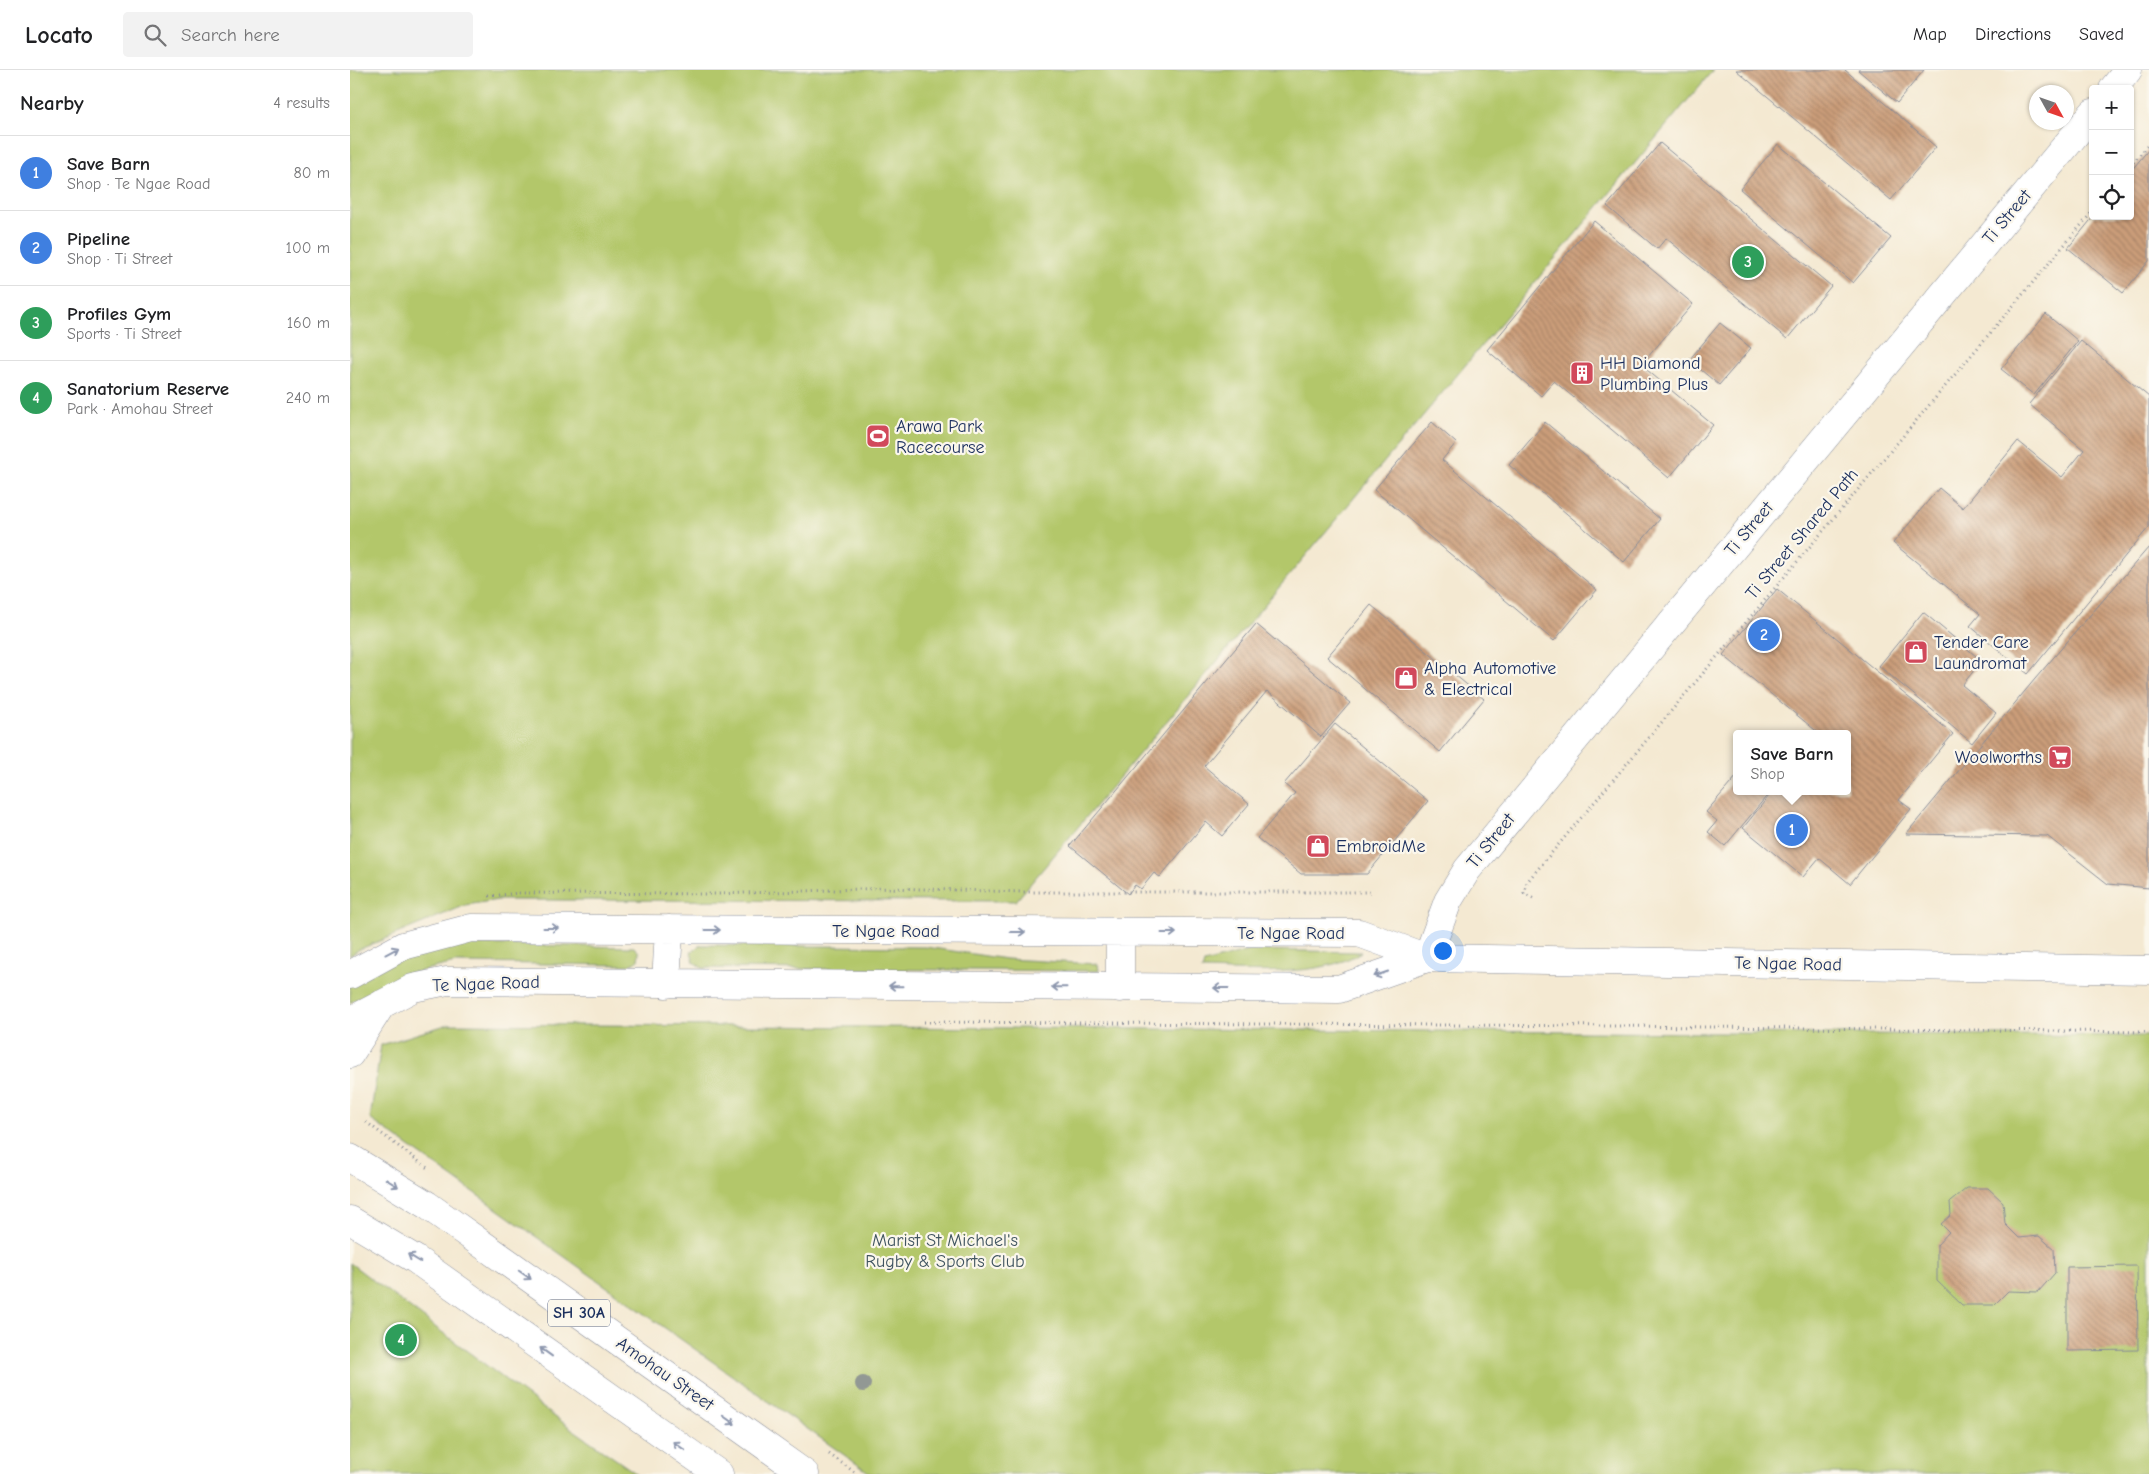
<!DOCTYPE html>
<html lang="en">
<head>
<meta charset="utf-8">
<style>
	:root { --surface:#fff; --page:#f2f2f2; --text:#202124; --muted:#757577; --line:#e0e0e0; --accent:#d1495b }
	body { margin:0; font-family:"Comic Neue",sans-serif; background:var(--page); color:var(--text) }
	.controls { position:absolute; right:15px; top:15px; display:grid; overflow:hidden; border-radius:5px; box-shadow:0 1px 4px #0004 }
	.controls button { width:45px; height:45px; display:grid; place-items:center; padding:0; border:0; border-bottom:1px solid var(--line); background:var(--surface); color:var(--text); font:25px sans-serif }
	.compass { position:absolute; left:1679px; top:15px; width:45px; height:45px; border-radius:50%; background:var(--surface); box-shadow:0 1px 4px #0004; rotate:130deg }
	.you { position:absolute; left:1092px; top:880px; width:18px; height:18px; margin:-12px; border:4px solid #fff; border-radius:50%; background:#1a73e8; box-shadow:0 0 0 8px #1a73e833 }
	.badge { display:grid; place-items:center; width:32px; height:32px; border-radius:50%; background:var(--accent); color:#fff; font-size:16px; font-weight:700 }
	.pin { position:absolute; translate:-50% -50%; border:2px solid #fff; box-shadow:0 1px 5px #0006 }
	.popup { position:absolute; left:1383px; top:660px; width:118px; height:65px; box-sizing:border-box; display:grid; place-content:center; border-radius:5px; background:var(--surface); filter:drop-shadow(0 1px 4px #0005); font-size:16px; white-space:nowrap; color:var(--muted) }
	.popup b { font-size:19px; color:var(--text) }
	.popup::after { content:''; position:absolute; left:50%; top:100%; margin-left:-10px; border:10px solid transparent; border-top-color:var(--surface) }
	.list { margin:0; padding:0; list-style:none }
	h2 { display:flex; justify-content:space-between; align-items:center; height:65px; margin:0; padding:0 20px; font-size:21px }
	h2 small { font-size:16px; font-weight:400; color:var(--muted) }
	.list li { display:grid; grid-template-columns:32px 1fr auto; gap:15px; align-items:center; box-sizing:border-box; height:75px; padding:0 20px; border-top:1px solid var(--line) }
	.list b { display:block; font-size:19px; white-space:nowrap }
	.list p { margin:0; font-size:16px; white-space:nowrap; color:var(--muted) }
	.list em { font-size:16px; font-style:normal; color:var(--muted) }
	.icon { flex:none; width:28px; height:28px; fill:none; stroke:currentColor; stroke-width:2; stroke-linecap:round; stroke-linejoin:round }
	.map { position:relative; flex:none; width:1799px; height:1404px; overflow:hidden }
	header { display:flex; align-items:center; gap:30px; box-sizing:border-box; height:70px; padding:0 25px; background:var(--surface); border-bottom:1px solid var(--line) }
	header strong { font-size:24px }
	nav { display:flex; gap:28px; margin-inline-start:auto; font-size:18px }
	.search { width:350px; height:45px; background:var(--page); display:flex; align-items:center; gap:12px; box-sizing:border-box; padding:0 18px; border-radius:5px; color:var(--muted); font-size:19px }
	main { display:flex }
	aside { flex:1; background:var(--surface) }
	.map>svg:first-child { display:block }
</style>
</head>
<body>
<header>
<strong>Locato</strong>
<div class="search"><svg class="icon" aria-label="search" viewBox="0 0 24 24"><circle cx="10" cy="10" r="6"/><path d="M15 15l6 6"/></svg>Search here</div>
<nav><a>Map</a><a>Directions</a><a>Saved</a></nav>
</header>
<main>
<aside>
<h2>Nearby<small>4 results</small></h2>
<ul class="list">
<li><span class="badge" style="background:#3f7fe0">1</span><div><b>Save Barn</b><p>Shop · Te Ngae Road</p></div><em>80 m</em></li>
<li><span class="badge" style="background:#3f7fe0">2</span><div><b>Pipeline</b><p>Shop · Ti Street</p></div><em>100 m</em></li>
<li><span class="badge" style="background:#2e9e5b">3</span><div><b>Profiles Gym</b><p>Sports · Ti Street</p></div><em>160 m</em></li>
<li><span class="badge" style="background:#2e9e5b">4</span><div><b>Sanatorium Reserve</b><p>Park · Amohau Street</p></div><em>240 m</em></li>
</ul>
</aside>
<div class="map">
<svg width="1799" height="1404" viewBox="0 0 1799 1404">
	<defs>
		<pattern id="building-back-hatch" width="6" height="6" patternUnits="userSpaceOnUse" patternTransform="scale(1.25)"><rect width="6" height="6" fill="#cb9d79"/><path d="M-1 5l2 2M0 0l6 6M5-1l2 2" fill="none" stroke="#a48066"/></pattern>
	</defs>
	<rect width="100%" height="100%" fill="#fbf7ec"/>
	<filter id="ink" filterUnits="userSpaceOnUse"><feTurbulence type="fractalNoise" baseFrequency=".02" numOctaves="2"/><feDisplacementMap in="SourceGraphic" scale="10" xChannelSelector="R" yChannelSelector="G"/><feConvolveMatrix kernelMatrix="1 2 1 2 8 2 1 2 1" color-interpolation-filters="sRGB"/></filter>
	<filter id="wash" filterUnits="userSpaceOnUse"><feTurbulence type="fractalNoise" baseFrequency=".0096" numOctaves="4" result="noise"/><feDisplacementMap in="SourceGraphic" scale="20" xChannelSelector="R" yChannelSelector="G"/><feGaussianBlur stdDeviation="1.12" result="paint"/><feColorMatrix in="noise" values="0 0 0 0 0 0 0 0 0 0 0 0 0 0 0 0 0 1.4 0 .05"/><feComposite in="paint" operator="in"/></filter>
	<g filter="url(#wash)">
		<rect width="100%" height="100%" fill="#f4e9d2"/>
		<path fill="#b3c76b" stroke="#677b64" d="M0 0H1363L666 831 148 830 116 835 8 880 0 886Z
			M108 874 284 877 289 882 288 891 280 895 105 893 49 906 0 933V911L29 896Z
			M350 875 576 877 656 889 748 894 749 901 352 898 344 892 341 882Z
			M902 880 1011 882C974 908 897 901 852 900L854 893Z
			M99 954 1799 966V1404H521L20 1049 31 975Z
			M0 1193 205 1347 287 1404H0Z"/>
		<g id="blocks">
			<path fill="url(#building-back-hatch)" d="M1386 0H1495L1586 77 1541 130Z
				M1508 0H1574L1547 33Z
				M1310 73 1481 216 1437 269 1316 168 1307 179 1257 136Z
				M1428 74 1541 168 1503 213 1390 119Z
				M1799 79V191L1773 223 1718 178 1744 146H1780V102Z
				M1244 151 1343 234 1291 295 1363 355 1319 408 1204 311 1191 326 1137 280Z
				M1696 244 1728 271 1684 325 1651 299Z
				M1370 253 1401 278 1369 315 1339 290Z
				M1731 271 1799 327V457L1678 604 1620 556 1630 544 1543 473 1589 418 1613 438 1668 371 1712 407 1734 380 1679 334Z
				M1082 352 1106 373 1092 390 1247 520 1204 571 1024 420Z
				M1195 352 1310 449 1274 492 1159 395Z
				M1799 477V818L1758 814 1697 766 1556 764 1685 609Z
				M1427 519 1603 664 1549 730 1561 739 1500 814 1469 788 1453 807 1393 758 1423 721H1497V664H1470L1373 585Z
				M1021 535 1134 629 1090 682 977 587Z
				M1573 542 1632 591 1612 615 1646 643 1622 673 1529 596Z
				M906 554 1000 633 971 667 917 621 854 696 899 734 872 766 856 752 810 807 804 803 791 819 785 815 778 824 720 776Z
				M985 654 1078 731 1017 804H951L907 768 945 723 934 714Z
				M1387 706V721H1421L1375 776 1358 762 1367 751 1356 742Z
				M1617 1118H1638L1653 1132 1655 1154 1669 1168 1689 1166 1704 1179 1705 1203 1688 1222 1658 1221 1644 1235H1612L1587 1211V1175L1599 1162 1591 1154 1601 1145 1600 1132Z
				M1787 1196 1788 1280 1717 1281V1197Z"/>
		</g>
	</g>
	<g filter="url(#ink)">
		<use href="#blocks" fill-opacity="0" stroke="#888c98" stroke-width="1"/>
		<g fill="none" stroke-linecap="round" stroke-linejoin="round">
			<g stroke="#888c98" stroke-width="29">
				<path id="tertiary" d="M1763 19 1778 0
					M770 863V918
					M1077 888 1098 831 1117 800 1743 43
					M0 905 53 876 121 858 1009 863 1077 888 1799 900
					M316 914 319 859
					M0 951 63 918 97 911 989 919 1077 888
					M0 984 32 934"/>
			</g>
			<g stroke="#888c98" stroke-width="29">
				<path id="primary" d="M0 1088 77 1135 455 1404
					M0 1150 65 1189 369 1404"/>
			</g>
			<path stroke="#888c98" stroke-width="3" stroke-dasharray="1 4" stroke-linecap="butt" d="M1780 96 1799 74
				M139 826 169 823 367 824 539 818 673 822H1021
				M1183 828 1174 823 1177 812 1743 141
				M574 952 1268 956 1799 962
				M16 1052 79 1099
				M479 1384 507 1404"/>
			<use href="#tertiary" stroke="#fff" stroke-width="28"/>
			<use href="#primary" stroke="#fff" stroke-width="28"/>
		</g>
		<circle fill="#929894" cx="513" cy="1314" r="8"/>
		<defs><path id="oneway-shaft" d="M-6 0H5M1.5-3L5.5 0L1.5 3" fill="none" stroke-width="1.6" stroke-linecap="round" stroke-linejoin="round" transform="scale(1.25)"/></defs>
		<g stroke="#8d97ae">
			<use href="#oneway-shaft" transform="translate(201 858)"/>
			<use href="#oneway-shaft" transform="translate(363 860)"/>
			<use href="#oneway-shaft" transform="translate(668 862)"/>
			<use href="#oneway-shaft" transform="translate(819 863)"/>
			<use href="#oneway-shaft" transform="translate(42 881) rotate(-28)"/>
			<use href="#oneway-shaft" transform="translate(1031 904) rotate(161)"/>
			<use href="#oneway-shaft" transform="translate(546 916) rotate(-179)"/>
			<use href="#oneway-shaft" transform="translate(709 917) rotate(-179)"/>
			<use href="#oneway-shaft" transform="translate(871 918) rotate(-180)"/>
			<use href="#oneway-shaft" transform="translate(42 1113) rotate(32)"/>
			<use href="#oneway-shaft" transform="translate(64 1188) rotate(-148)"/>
			<use href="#oneway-shaft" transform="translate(175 1205) rotate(35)"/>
			<use href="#oneway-shaft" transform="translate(196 1282) rotate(-144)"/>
			<use href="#oneway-shaft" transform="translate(379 1350) rotate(35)"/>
			<use href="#oneway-shaft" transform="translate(329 1376) rotate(-145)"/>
		</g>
	</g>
	<defs>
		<g id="building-square" transform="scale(1.25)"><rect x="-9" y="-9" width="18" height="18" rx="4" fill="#d1495b" stroke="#fbf7ec"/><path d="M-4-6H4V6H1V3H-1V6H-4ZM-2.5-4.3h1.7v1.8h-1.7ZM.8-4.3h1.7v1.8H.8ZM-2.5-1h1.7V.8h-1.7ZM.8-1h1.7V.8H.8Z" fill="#fff"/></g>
		<g id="stadium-square" transform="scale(1.25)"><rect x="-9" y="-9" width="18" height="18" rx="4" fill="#d1495b" stroke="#fbf7ec"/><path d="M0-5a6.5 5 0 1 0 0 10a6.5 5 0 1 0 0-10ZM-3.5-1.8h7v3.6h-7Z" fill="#fff"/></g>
		<g id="shop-square" transform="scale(1.25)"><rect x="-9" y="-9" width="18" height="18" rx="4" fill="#d1495b" stroke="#fbf7ec"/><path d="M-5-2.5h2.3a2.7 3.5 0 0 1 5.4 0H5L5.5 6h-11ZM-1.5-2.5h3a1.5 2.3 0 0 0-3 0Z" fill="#fff"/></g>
		<g id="supermarket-square" transform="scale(1.25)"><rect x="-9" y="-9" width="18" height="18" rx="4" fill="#d1495b" stroke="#fbf7ec"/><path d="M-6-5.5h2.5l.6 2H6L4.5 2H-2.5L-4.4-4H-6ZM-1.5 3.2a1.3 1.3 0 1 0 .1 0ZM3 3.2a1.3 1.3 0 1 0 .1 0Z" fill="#fff"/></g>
	</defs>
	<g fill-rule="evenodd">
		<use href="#building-square" x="1232" y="303"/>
		<use href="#stadium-square" x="528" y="366"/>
		<use href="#shop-square" x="1566" y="582"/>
		<use href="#shop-square" x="1056" y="608"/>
		<use href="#supermarket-square" x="1710" y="687"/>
		<use href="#shop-square" x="968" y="776"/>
	</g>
	<g text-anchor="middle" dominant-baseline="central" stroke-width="4.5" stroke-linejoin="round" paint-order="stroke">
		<rect fill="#fbf7ec" stroke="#5e6b89" stroke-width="1" x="198" y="1229.5" width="62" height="27" rx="4"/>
		<g font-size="16" font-weight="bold" fill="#1b2f5e">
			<text x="229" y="1243">SH 30A</text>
		</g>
		<g font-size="18" fill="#1b2f5e" stroke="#fbf7ec">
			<text transform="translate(1657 147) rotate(-50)">Ti Street</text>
			<text transform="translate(1399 459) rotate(-50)">Ti Street</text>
			<text transform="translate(1452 464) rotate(-50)">Ti Street Shared Path</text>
			<text transform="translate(1141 771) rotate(-51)">Ti Street</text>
			<text x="536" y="861">Te Ngae Road</text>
			<text x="941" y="863">Te Ngae Road</text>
			<text transform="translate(1438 894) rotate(1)">Te Ngae Road</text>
			<text transform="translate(136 914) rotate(-2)">Te Ngae Road</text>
			<text transform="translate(315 1304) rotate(35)">Amohau Street</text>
		</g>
		<g font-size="18" fill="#1b2f5e" stroke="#fbf7ec" text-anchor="start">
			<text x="1250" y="293">HH Diamond<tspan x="1250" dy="21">Plumbing Plus</tspan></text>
			<text x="546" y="356">Arawa Park<tspan x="546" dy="21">Racecourse</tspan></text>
			<text x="1584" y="572">Tender Care<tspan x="1584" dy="21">Laundromat</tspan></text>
			<text x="1074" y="598">Alpha Automotive<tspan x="1074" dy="21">&amp; Electrical</tspan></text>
			<text x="1692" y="687" text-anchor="end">Woolworths</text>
			<text x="986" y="776">EmbroidMe</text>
		</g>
		<g font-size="18" fill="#415561" stroke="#fbf7ec">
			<text x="595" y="1170">Marist St Michael's<tspan x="595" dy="21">Rugby &amp; Sports Club</tspan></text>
		</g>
	</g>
</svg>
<div class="controls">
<button>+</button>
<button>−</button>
<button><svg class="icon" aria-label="locate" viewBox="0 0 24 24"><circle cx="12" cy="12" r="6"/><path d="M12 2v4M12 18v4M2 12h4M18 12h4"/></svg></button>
</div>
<svg class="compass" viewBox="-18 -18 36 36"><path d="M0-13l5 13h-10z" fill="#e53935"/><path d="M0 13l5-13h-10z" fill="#757577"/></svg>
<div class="you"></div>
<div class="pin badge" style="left:1442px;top:760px;background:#3f7fe0">1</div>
<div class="popup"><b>Save Barn</b>Shop</div>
<div class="pin badge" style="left:1414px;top:565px;background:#3f7fe0">2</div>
<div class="pin badge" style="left:1398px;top:192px;background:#2e9e5b">3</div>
<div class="pin badge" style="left:51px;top:1270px;background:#2e9e5b">4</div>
</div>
</main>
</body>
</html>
